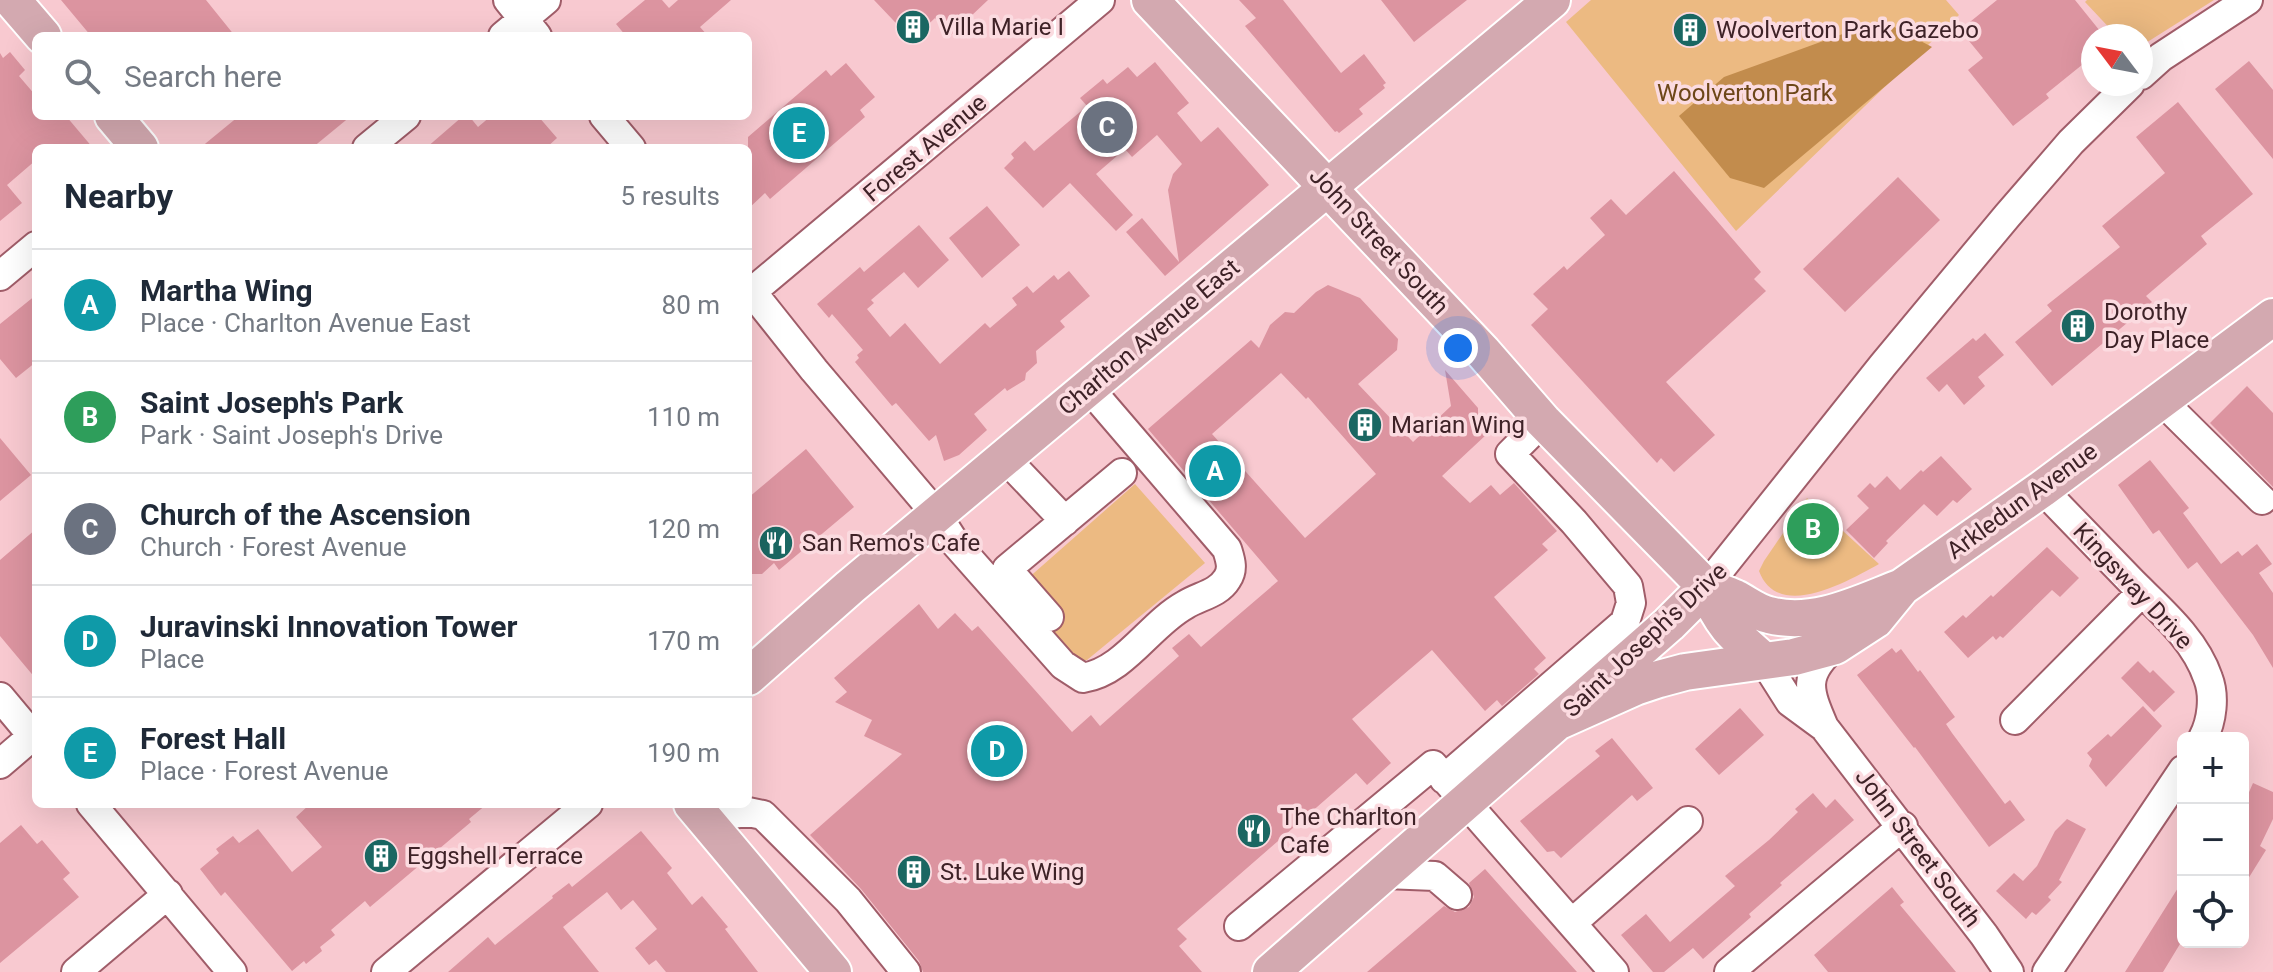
<!DOCTYPE html>
<html lang="en">
<head>
<meta charset="utf-8">
<style>
	:root { --surface:#fff; --page:#f2f2f3; --text:#1f2937; --muted:#747a83; --line:#e0e1e3; --accent:#2563eb }
	body { margin:0; font-family:Roboto,sans-serif; background:var(--page); color:var(--text) }
	.controls { position:absolute; right:24px; bottom:24px; display:grid; overflow:hidden; border-radius:12px; box-shadow:0 8px 32px #0002 }
	.controls button { width:72px; height:72px; display:grid; place-items:center; padding:0; border:0; border-bottom:2px solid var(--line); background:var(--surface); color:var(--text); font:40px sans-serif }
	.compass { position:absolute; left:2081px; top:24px; width:72px; height:72px; border-radius:50%; background:var(--surface); box-shadow:0 8px 32px #0002; rotate:302deg }
	.you { position:absolute; left:1458px; top:348px; width:28px; height:28px; margin:-20px; border:6px solid #fff; border-radius:50%; background:#1a73e8; box-shadow:0 0 0 12px #1a73e833 }
	.badge { display:grid; place-items:center; width:52px; height:52px; border-radius:50%; background:var(--accent); color:#fff; font-size:26px; font-weight:700 }
	.pin { position:absolute; translate:-50% -50%; border:4px solid #fff; box-shadow:0 2px 8px #0006 }
	.list { margin:0; padding:0; list-style:none }
	h2 { display:flex; justify-content:space-between; align-items:center; height:104px; margin:0; padding:0 32px; font-size:34px }
	h2 small { font-size:26px; font-weight:400; color:var(--muted) }
	.list li { display:grid; grid-template-columns:52px 1fr auto; gap:24px; align-items:center; box-sizing:border-box; height:112px; padding:0 32px; border-top:2px solid var(--line) }
	.list b { display:block; font-size:30px; white-space:nowrap }
	.list p { margin:0; font-size:26px; white-space:nowrap; color:var(--muted) }
	.list em { font-size:26px; font-style:normal; color:var(--muted) }
	.icon { flex:none; width:44px; height:44px; fill:none; stroke:currentColor; stroke-width:2; stroke-linecap:round; stroke-linejoin:round }
	.map { position:relative; flex:none; width:2273px; height:972px; overflow:hidden }
	.search { position:absolute; background:var(--surface); box-shadow:0 8px 32px #0002; left:32px; top:32px; width:720px; height:88px; display:flex; align-items:center; gap:20px; box-sizing:border-box; padding:0 28px; border-radius:12px; color:var(--muted); font-size:30px }
	.panel { position:absolute; background:var(--surface); box-shadow:0 8px 32px #0002; left:32px; top:144px; width:720px; height:664px; border-radius:12px }
	.map>svg:first-child { display:block }
</style>
</head>
<body>
<div class="map">
<svg width="2273" height="972" viewBox="0 0 2273 972">
	<rect width="100%" height="100%" fill="#f8c9d0"/>
	<path fill="#ecba82" d="M1591 0H1946L1959 15 1736 231 1566 22Z
		M2087 0H2214L2141 46V36H2117L2085 2Z
		M1135 484 1205 563 1087 660 1073 662 1041 628 1026 580Z
		M1807 498 1879 564C1848 581 1778 622 1759 571L1764 561Z"/>
	<path fill="#c28c4d" d="M1881 20 1932 47 1764 188 1730 178 1679 116 1724 77Z"/>
	<path fill="#dc94a0" fill-rule="evenodd" d="M61 0H206L235 36H91Z
		M645 0H662L669 8 678 0H731L700 27 708 36H626L616 24Z
		M874 0H988L951 35 935 18 912 40Z
		M1239 0H1283L1341 73 1364 54 1386 83 1383 85 1385 88 1359 109 1363 114 1339 133 1337 131 1335 132 1245 26 1256 18Z
		M1381 0H1467L1414 42Z
		M1997 0H2075L2104 36H2093V56L2046 94 2049 98 2013 126 1968 70 1983 58 1960 30Z
		M1684 18H1696L1703 31 1696 42 1683 41 1677 29Z
		M10 52 25 70 19 76 36 96V116H66L93 148H36V160L7 185 22 203 0 221V53L3 58Z
		M2249 61 2273 90V159L2215 89Z
		M1155 62 1189 103 1177 113 1201 142 1218 127 1269 185 1165 276 1126 232 1142 218 1179 262 1168 190 1173 174 1182 164 1157 135 1132 157 1125 149 1096 174 1133 215 1116 231 1070 183 1043 208 1004 168 1014 158 1011 154 1025 141 1034 151 1087 106 1080 98 1103 79 1107 84 1128 67 1137 77Z
		M846 63 875 97 860 110 865 117 770 199 765 193 748 209V137L826 70 831 76Z
		M2178 102 2253 194 2201 236 2207 244 2146 296 2152 302 2052 386 2015 342 2052 311 2047 305 2120 247 2102 226 2165 173 2136 137Z
		M239 116H351L312 148H200Z
		M463 116H469L478 127 491 116H538L557 138 546 148H426Z
		M1674 171 1761 272 1754 279 1766 291 1666 382 1715 435 1674 472 1661 458 1657 463 1531 325 1548 309 1533 294 1564 266 1567 270 1605 235 1590 218 1611 199 1626 215Z
		M1898 177 1940 220 1845 312 1803 269Z
		M987 206 1020 245 982 278 949 238Z
		M919 225 949 260 918 288 904 272 871 300 874 303 867 309 890 337 905 323 940 364 985 323 990 328 1017 305 1012 298 1027 286 1033 293 1054 275 1058 280 1069 271 1090 296 1060 321 1065 327 1036 351 1037 363 1026 373 1025 380 1007 391 1005 388 974 414 987 430 959 455 944 461 936 435 929 441 896 403 892 406 855 362 859 358 857 355 863 350 832 314 829 318 817 304 860 267 864 272Z
		M1328 285 1360 298 1398 339 1397 350 1358 384 1413 442 1451 406 1445 370 1478 408V424L1487 434 1442 476 1470 503 1491 485 1500 495 1514 483 1557 531 1542 544 1548 550 1494 597 1546 658 1534 669 1539 674 1502 706 1497 700 1485 711 1432 650 1352 719 1391 763 1367 785 1356 773 1177 929 1187 939 1179 946 1202 972H923L919 961 861 889 810 835 902 754 864 736 872 720 835 702 847 692 834 678 919 604 938 629 955 613 972 631 978 626 1072 732 1091 715 1100 726 1179 656 1172 648 1189 634 1201 647 1278 581 1148 429 1251 340 1259 348 1270 325 1285 312 1294 313 1316 292ZM1281 373 1306 399 1308 397 1376 474 1305 538 1212 434Z
		M36 295V362L16 378 0 359V324Z
		M1985 333 2004 355 1978 377 1985 386 1964 405 1947 384 1939 392 1926 378 1973 338 1976 341Z
		M2247 386 2273 413V487L2210 423Z
		M0 438 31 475 0 501Z
		M806 449 854 507 779 570 774 563 762 574H748V498Z
		M1941 456 1972 489 1957 503 1953 500 1937 516 1924 504 1886 541 1888 543 1874 558 1846 530 1869 508 1857 496 1870 483 1875 488 1887 476 1900 490 1921 470 1923 472Z
		M2150 460 2189 508 2183 513 2221 564 2238 551 2242 556 2257 544 2272 564 2259 573 2273 593V668L2253 635 2197 562 2188 569 2159 530 2153 534 2118 485Z
		M36 529V679L0 636V560Z
		M2047 547 2079 578 2060 597 2052 590 2003 638 2000 636 1996 640 1993 636 1968 658 1944 632 1963 615 1966 618 1991 595 1993 597Z
		M1892 648 1896 653 1901 649 1918 672 1920 670 1955 717 1946 724 1952 733 2005 804 2010 800 2025 820 1989 847 1915 747 1914 748 1857 675Z
		M2138 661 2150 673 2153 670 2175 692 2154 712 2121 678Z
		M2143 706 2162 726 2106 787 2089 766 2092 759 2087 753 2108 734 2111 737Z
		M1740 708 1764 735 1719 775 1695 749Z
		M1612 738 1653 788 1637 801 1632 795 1561 858 1554 851 1547 852 1520 821 1600 756 1595 751Z
		M2253 783 2273 792V819L2260 846 2266 850 2243 887V806Z
		M1813 793 1826 808 1835 799 1854 820 1780 883 1782 885 1749 914 1751 917 1703 959 1693 948 1664 972H1653L1621 935 1646 914 1670 942 1735 886 1725 876 1769 840 1798 812 1795 809Z
		M310 804H487L469 819 471 822 370 907 365 901 331 930 335 935 320 947 322 951 306 964 304 961 292 971 225 892 221 896 200 869 219 853 216 849 233 836 239 843 258 829 292 872 322 847 296 817Z
		M2067 819 2086 829 2059 880 2062 882 2048 897 2051 900 2036 915 2032 912 2026 919 1996 891 2014 873 2023 881 2037 866 2055 831Z
		M21 825 37 844 42 840 70 873 63 879 79 897 0 963V843Z
		M641 831 672 868 667 873 692 905 702 896 728 927 725 929 758 972H666L656 960 649 965 635 948 657 929 633 900 621 910 607 892 563 927 599 972H448L488 937 495 945 553 898 552 896 569 883 572 887Z
		M1485 869 1577 972H1367L1444 906 1455 912 1469 907 1474 897 1469 883Z
		M2183 880V939L2163 972H2125Z
		M1892 887 1904 902 1900 905 1956 972H1828L1814 955Z"/>
	<g fill="none" stroke-linecap="round" stroke-linejoin="round">
		<g stroke="#a05d69" stroke-width="32">
			<path id="minor" d="M508 0 537 36
				M503 36 546 0
				M2141 75 2161 57 2248 0
				M604 116 631 148
				M367 148 406 116
				M0 276 36 246
				M748 287 814 370 937 515 955 543 1063 665 1083 678C1125 671 1149 625 1185 605 1199 596 1218 594 1227 579 1234 569 1230 559 1227 549L1088 387
				M748 295 1100 0
				M2161 400 2262 500
				M1005 458 1065 521
				M2042 489C2072 520 2102 551 2132 582 2160 610 2195 639 2208 678 2215 696 2212 721 2203 738
				M1706 587 1883 365 2007 216 2071 142 2130 84
				M1049 617 1007 569 1122 473
				M1835 646C1802 675 1808 690 1824 727L1984 935 2009 972
				M1764 661 1790 702 1824 727
				M0 697 36 740
				M2015 720 2142 592
				M0 764 36 733
				M1444 779 1625 622 1631 603 1628 586 1574 522 1510 454 1543 421
				M91 804 232 972
				M704 818 748 812 763 815 848 900 906 972
				M1385 874 1435 876 1457 895
				M1572 923 1688 821
				M1239 926 1433 765 1614 972
				M76 972 168 894
				M386 972 588 804
				M1729 972 1903 826
				M2047 972 2183 770"/>
		</g>
		<g stroke="#fff" stroke-width="40">
			<path id="major" d="M12 0 43 36
				M1150 0 1483 352 1543 421 1706 587C1716 591 1726 594 1735 598 1747 604 1756 612 1769 615 1815 627 1860 603 1902 587
				M113 116 140 148
				M1706 587C1721 625 1734 635 1764 661
				M748 677 850 587 1552 0
				M1559 721 1635 687 1659 679 1685 672 1794 657 1835 646 1875 620 1902 587 2042 489 2273 317
				M692 804 833 972
				M1271 972 1669 624 1706 587"/>
		</g>
		<use href="#minor" stroke="#fff" stroke-width="28"/>
		<use href="#major" stroke="#d3a9b0" stroke-width="36"/>
	</g>
	<defs>
		<g id="building-disc" transform="scale(1.8)"><circle r="9.5" fill="#1a6762" stroke="#fbdbe0"/><path d="M-4-6H4V6H1V3H-1V6H-4ZM-2.5-4.3h1.7v1.8h-1.7ZM.8-4.3h1.7v1.8H.8ZM-2.5-1h1.7V.8h-1.7ZM.8-1h1.7V.8H.8Z" fill="#fff"/></g>
		<g id="restaurant-disc" transform="scale(1.8)"><circle r="9.5" fill="#1a6762" stroke="#fbdbe0"/><path d="M-5-6h1v4h1v-4h1v4h1v-4h1v5L-1.5 .5V6h-2V.5L-5-1ZM5-6V6H3V1.5H1.5Q1.5-4 5-6Z" fill="#fff"/></g>
	</defs>
	<g fill-rule="evenodd">
		<use href="#building-disc" x="913" y="27"/>
		<use href="#building-disc" x="1690" y="30"/>
		<use href="#building-disc" x="2078" y="326"/>
		<use href="#building-disc" x="1365" y="425"/>
		<use href="#restaurant-disc" x="776" y="543"/>
		<use href="#restaurant-disc" x="1254" y="831"/>
		<use href="#building-disc" x="381" y="856"/>
		<use href="#building-disc" x="914" y="872"/>
	</g>
	<g text-anchor="middle" dominant-baseline="central" stroke-width="7" stroke-linejoin="round" paint-order="stroke">
		<g font-size="24" fill="#3e2227" stroke="#fbdbe0" text-anchor="start">
			<text x="939" y="27">Villa Marie I</text>
			<text x="1716" y="30">Woolverton Park Gazebo</text>
			<text x="2104" y="312">Dorothy<tspan x="2104" dy="28">Day Place</tspan></text>
			<text x="1391" y="425">Marian Wing</text>
			<text x="802" y="543">San Remo's Cafe</text>
			<text x="1280" y="817">The Charlton<tspan x="1280" dy="28">Cafe</tspan></text>
			<text x="407" y="856">Eggshell Terrace</text>
			<text x="940" y="872">St. Luke Wing</text>
		</g>
		<g font-size="24" fill="#6d4718" stroke="#fbdbe0">
			<text x="1745" y="93">Woolverton Park</text>
		</g>
		<g font-size="24" fill="#3e2227" stroke="#fbdbe0">
			<text transform="translate(925 148) rotate(-40)">Forest Avenue</text>
			<text transform="translate(1379 241) rotate(47)">John Street South</text>
			<text transform="translate(1149 337) rotate(-40)">Charlton Avenue East</text>
			<text transform="translate(2022 501) rotate(-36)">Arkledun Avenue</text>
			<text transform="translate(2133 586) rotate(47)">Kingsway Drive</text>
			<text transform="translate(1645 640) rotate(-43)">Saint Joseph's Drive</text>
			<text transform="translate(1918 848) rotate(53)">John Street South</text>
		</g>
	</g>
</svg>
<div class="controls">
<button>+</button>
<button>−</button>
<button><svg class="icon" aria-label="locate" viewBox="0 0 24 24"><circle cx="12" cy="12" r="6"/><path d="M12 2v4M12 18v4M2 12h4M18 12h4"/></svg></button>
</div>
<svg class="compass" viewBox="-18 -18 36 36"><path d="M0-13l5 13h-10z" fill="#e53935"/><path d="M0 13l5-13h-10z" fill="#747a83"/></svg>
<div class="you"></div>
<div class="pin badge" style="left:1215px;top:471px;background:#0f9aa8">A</div>
<div class="pin badge" style="left:1813px;top:529px;background:#2e9e5b">B</div>
<div class="pin badge" style="left:1107px;top:127px;background:#6b7280">C</div>
<div class="pin badge" style="left:997px;top:751px;background:#0f9aa8">D</div>
<div class="pin badge" style="left:799px;top:133px;background:#0f9aa8">E</div>
<div class="search"><svg class="icon" aria-label="search" viewBox="0 0 24 24"><circle cx="10" cy="10" r="6"/><path d="M15 15l6 6"/></svg>Search here</div>
<section class="panel">
<h2>Nearby<small>5 results</small></h2>
<ul class="list">
<li><span class="badge" style="background:#0f9aa8">A</span><div><b>Martha Wing</b><p>Place · Charlton Avenue East</p></div><em>80 m</em></li>
<li><span class="badge" style="background:#2e9e5b">B</span><div><b>Saint Joseph's Park</b><p>Park · Saint Joseph's Drive</p></div><em>110 m</em></li>
<li><span class="badge" style="background:#6b7280">C</span><div><b>Church of the Ascension</b><p>Church · Forest Avenue</p></div><em>120 m</em></li>
<li><span class="badge" style="background:#0f9aa8">D</span><div><b>Juravinski Innovation Tower</b><p>Place</p></div><em>170 m</em></li>
<li><span class="badge" style="background:#0f9aa8">E</span><div><b>Forest Hall</b><p>Place · Forest Avenue</p></div><em>190 m</em></li>
</ul>
</section>
</div>
</body>
</html>
